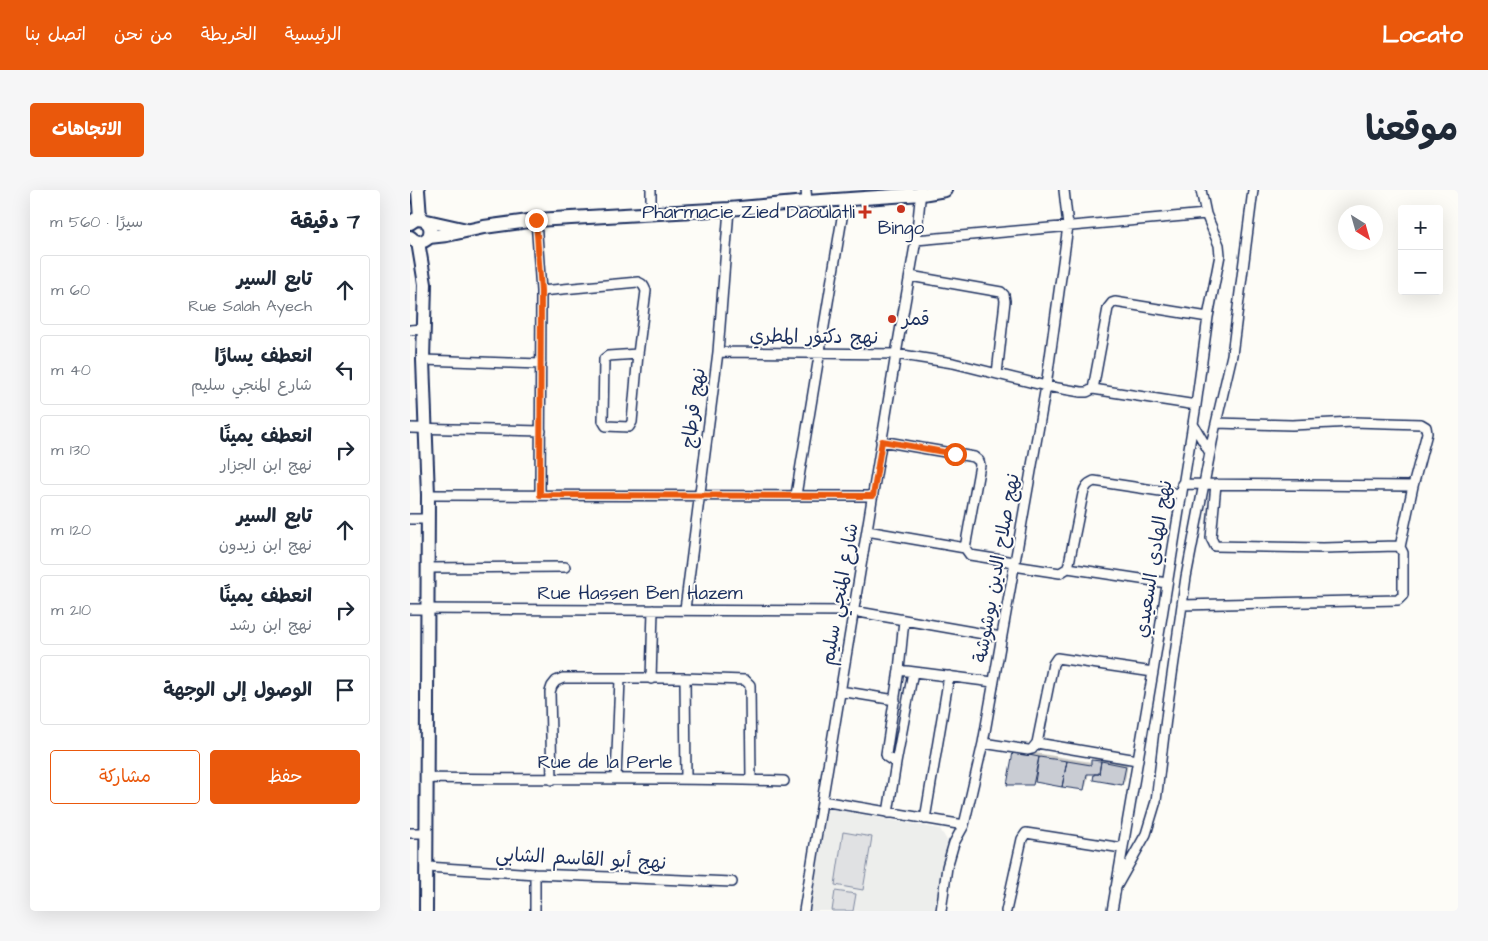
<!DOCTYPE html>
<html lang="ar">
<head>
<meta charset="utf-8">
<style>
	:root { --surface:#fff; --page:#f6f6f7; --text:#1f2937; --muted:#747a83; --line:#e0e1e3; --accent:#ea580c }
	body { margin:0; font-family:"Architects Daughter","Playpen Sans Arabic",sans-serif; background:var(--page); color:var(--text); direction:rtl }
	.controls { position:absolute; right:15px; top:15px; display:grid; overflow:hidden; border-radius:5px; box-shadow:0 5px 20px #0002 }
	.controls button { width:45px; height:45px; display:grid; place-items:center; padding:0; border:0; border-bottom:1px solid var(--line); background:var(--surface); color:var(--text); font:25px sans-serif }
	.compass { position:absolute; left:928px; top:15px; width:45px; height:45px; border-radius:50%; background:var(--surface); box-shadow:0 5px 20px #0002; rotate:143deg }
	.stop { position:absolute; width:15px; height:15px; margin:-11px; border:4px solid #ea580c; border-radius:50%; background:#fff }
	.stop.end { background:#ea580c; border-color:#fff; box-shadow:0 1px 5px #0008 }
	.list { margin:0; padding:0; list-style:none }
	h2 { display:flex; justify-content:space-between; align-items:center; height:65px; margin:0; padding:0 20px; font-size:21px }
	h2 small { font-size:16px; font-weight:400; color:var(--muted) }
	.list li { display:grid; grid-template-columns:32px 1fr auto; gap:15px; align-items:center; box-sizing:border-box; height:70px; margin:0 10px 10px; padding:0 10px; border:1px solid var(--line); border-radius:5px }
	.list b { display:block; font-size:19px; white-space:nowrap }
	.list p { margin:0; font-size:16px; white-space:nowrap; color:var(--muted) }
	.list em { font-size:16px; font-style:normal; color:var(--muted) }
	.actions { display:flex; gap:10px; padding:15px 20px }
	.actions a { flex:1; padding:11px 0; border:1px solid var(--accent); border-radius:5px; text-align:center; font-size:18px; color:var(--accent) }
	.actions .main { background:var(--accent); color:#fff }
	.icon { flex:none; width:28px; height:28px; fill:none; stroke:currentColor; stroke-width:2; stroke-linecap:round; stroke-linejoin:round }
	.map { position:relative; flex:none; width:1048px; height:721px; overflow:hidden; direction:ltr; border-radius:5px }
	header { display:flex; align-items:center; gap:30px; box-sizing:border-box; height:70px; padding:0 25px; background:var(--accent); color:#fff }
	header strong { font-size:24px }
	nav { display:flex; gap:28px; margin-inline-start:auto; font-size:18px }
	.intro { display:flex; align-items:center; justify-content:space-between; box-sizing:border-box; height:120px; padding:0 30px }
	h1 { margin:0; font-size:35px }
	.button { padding:12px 22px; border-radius:5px; background:var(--accent); color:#fff; font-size:18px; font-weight:700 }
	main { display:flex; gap:30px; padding:0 30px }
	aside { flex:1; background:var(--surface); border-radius:5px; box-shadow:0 5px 20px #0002 }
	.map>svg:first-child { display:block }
</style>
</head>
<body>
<header>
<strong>Locato</strong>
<nav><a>الرئيسية</a><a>الخريطة</a><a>من نحن</a><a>اتصل بنا</a></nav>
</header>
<div class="intro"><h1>موقعنا</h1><a class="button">الاتجاهات</a></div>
<main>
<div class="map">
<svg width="1048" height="721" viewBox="0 0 1048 721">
	<rect width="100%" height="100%" fill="#fdfcf7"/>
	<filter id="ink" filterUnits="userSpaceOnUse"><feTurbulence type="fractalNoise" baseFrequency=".02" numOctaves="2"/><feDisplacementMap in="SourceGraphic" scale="10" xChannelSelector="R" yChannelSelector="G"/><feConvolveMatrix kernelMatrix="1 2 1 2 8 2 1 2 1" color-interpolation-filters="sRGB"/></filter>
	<g filter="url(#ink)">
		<path fill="#edeeec" d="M417 618 530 639 538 652 524 721H400Z"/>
		<path fill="#e0e1e3" stroke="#7e88a0" d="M433 642 462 647 453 700 425 695Z
			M425 701 446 704 443 721H422Z"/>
		<path fill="#0003" d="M607 560 681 572 686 568 718 573 715 591 712 594 686 583H679L676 596 673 599 626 591 623 594 604 563Z"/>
		<path fill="#c9ccd3" stroke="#1b2f5e" d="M603 562 629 567 623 595H597Z
			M629 567 657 571 652 597 625 592Z
			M681 570 691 571 689 584H677L674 600 652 597 657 571 681 575Z
			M691 571 716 576 712 595 683 590 684 584H689Z"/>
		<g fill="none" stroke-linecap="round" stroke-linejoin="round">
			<g stroke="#1b2f5e" stroke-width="12">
				<path id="street" d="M241 0V24
					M396 0 397 12
					M126 30 131 101 130 305
					M506 50 796 24 791 0
					M500 86 591 102 594 105 595 111 587 184
					M131 101 228 92C233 94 234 96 236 101L228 164 222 232 219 237 196 236 193 231 194 169 198 166 228 164
					M0 140 14 139
					M308 162 486 164 543 173 636 196 671 202H677L683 199 786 215
					M13 170 131 174
					M683 199 698 118 702 113 705 112 798 127
					M806 233 882 235 943 232 1011 234 1016 237 1017 243 1003 296 990 357
					M783 234 800 263
					M0 238 131 241
					M772 294 1003 296
					M18 305 463 306
					M386 305 435 10
					M0 329H18
					M457 341 555 358 570 275 569 271 564 267 471 251
					M555 358 560 365 604 372
					M604 376 650 383 658 378
					M18 378 155 377
					M757 393 658 378 673 304C675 297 677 294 684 291L770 304
					M772 415 988 410 993 405V363L990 357 987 356 913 358 805 356 801 348 806 294
					M0 419 443 421 591 447
					M275 419 308 162 319 19
					M494 430 489 480 476 564 477 567 486 573 503 482
					M489 480 583 492
					M275 488 276 588
					M241 489 243 420
					M430 501 485 510
					M573 553 618 560 622 559 627 553
					M727 570 627 553 643 474 647 468 743 482
					M16 588C135 590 254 587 374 591
					M206 588 210 489
					M142 590 140 502 142 496 146 491 153 488H275L335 490 340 495 341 590
					M412 611 554 635
					M478 623 486 573
					M515 629 539 486
					M0 643H17
					M17 677 125 684 322 692
					M705 699 736 644 746 611 757 520 776 387 804 242 822 165 843 0
					M125 721V684
					M394 721 486 164 506 50 511 0
					M531 721 537 677 544 653 554 635 573 553 636 196 658 36 654 0
					M596 721 612 649 616 643 712 658
					M702 721 743 482 786 215 798 127 810 65 809 55 796 24"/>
			</g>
			<g stroke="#1b2f5e" stroke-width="16">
				<path id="secondary" d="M8 0 10 28
					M17 31 57 40
					M0 33 6 29C18 29 23 36 19 47 13 53 7 54 0 47
					M19 47 37 45 74 37 126 30 319 19 397 12 512 4 535 0
					M8 52 15 94 13 170 18 305 16 721"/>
			</g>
			<use href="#street" stroke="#fdfcf7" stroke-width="9"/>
			<use href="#secondary" stroke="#fdfcf7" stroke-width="12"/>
		</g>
	</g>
	<g fill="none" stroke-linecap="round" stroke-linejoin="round" filter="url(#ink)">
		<path stroke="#ea580c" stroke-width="6" d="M126 30 131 101 130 305 463 306 472 251 545 264"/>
	</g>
	<g fill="#c8321e" stroke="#fdfcf7" stroke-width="2">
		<circle cx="491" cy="19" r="5"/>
		<path d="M452.5 14.5h5v5h5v5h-5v5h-5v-5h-5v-5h5z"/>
		<circle cx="482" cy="129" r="5"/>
	</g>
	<g text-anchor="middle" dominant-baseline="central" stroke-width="4" stroke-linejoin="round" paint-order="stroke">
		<g font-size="19" fill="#1b2f5e" stroke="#fdfcf7" text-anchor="end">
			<text x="445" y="22">Pharmacie Zied Daoulatli</text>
			<text x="491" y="38" text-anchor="middle">Bingo</text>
			<text x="492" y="129" text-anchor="start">قمر</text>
		</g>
		<g font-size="19" fill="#1b2f5e" stroke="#fdfcf7">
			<text transform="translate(404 147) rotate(1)">نهج دكتور المطري</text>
			<text transform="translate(284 218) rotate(-82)">نهج قرطاج</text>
			<text transform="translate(744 369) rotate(-81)">نهج الهادي السعيدي</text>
			<text transform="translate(587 378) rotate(-80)">نهج صلاح الدين بوشوشة</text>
			<text x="230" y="403">Rue Hassen Ben Hazem</text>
			<text transform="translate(430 404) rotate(-80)">شارع المنجي سليم</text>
			<text x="195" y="572">Rue de la Perle</text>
			<text transform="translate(171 669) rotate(3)">نهج أبو القاسم الشابي</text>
		</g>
	</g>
</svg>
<div class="controls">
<button>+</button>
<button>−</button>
</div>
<svg class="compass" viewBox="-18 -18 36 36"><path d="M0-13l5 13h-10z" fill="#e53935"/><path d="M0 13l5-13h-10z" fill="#747a83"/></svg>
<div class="stop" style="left:545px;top:264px"></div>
<div class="stop end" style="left:126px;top:30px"></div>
</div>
<aside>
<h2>7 دقيقة<small>سيرًا · 560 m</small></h2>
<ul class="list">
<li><svg class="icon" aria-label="ahead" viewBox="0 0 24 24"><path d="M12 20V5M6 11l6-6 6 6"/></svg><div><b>تابع السير</b><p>Rue Salah Ayech</p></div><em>60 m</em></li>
<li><svg class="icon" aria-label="left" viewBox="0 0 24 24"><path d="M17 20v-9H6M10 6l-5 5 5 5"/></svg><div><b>انعطف يسارًا</b><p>شارع المنجي سليم</p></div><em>40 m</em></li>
<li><svg class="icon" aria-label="right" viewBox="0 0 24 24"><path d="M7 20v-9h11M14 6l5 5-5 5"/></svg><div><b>انعطف يمينًا</b><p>نهج ابن الجزار</p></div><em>130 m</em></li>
<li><svg class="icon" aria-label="ahead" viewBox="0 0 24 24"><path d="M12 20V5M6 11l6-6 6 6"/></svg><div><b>تابع السير</b><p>نهج ابن زيدون</p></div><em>120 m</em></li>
<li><svg class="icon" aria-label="right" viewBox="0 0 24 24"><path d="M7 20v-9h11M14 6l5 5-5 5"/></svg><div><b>انعطف يمينًا</b><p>نهج ابن رشد</p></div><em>210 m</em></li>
<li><svg class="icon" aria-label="arrive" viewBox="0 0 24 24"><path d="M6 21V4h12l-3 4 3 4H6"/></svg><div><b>الوصول إلى الوجهة</b></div></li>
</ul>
<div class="actions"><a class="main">حفظ</a><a>مشاركة</a></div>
</aside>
</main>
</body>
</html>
